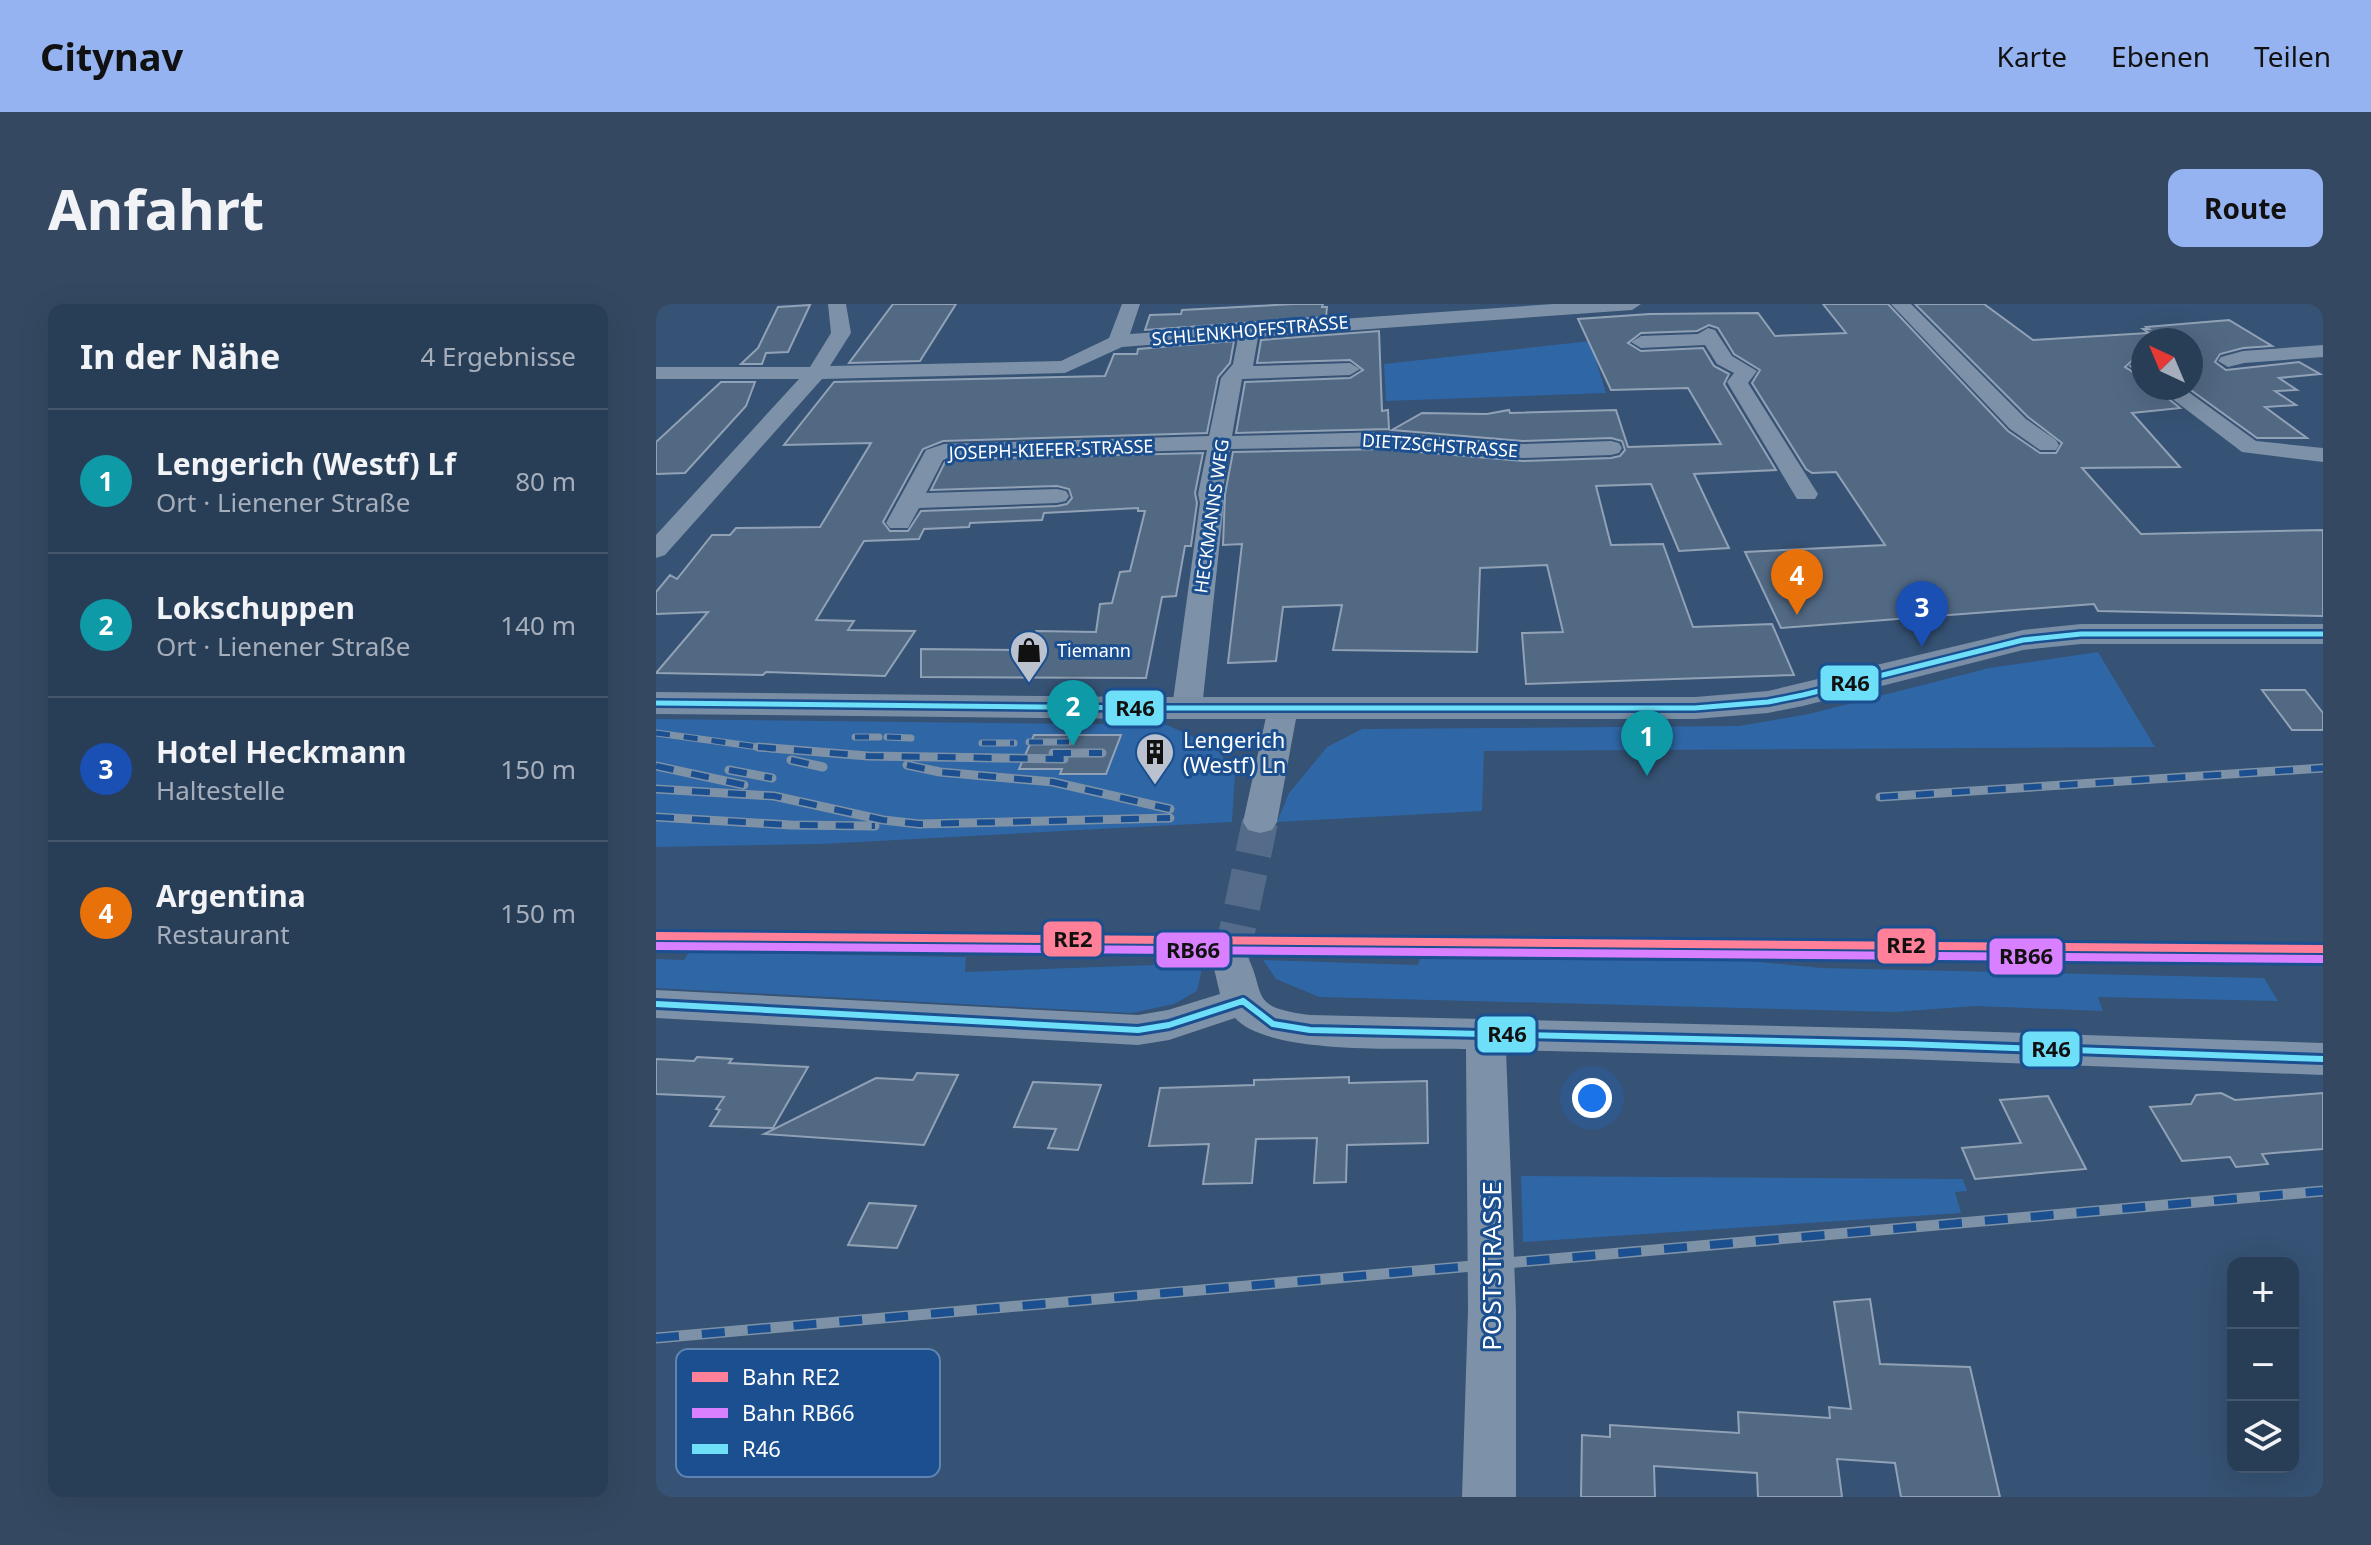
<!DOCTYPE html>
<html lang="de">
<head>
<meta charset="utf-8">
<style>
	:root { --surface:#283e57; --page:#344961; --text:#f1f3f6; --muted:#a5aeba; --line:#44576d; --accent:#95b2f1 }
	body { margin:0; font-family:"Noto Sans",sans-serif; background:var(--page); color:var(--text) }
	.controls { position:absolute; right:24px; bottom:24px; display:grid; overflow:hidden; border-radius:16px; box-shadow:0 8px 32px #0002 }
	.controls button { width:72px; height:72px; display:grid; place-items:center; padding:0; border:0; border-bottom:2px solid var(--line); background:var(--surface); color:var(--text); font:40px sans-serif }
	.compass { position:absolute; left:1475px; top:24px; width:72px; height:72px; border-radius:50%; background:var(--surface); box-shadow:0 8px 32px #0002; rotate:316deg }
	.you { position:absolute; left:936px; top:794px; width:28px; height:28px; margin:-20px; border:6px solid #fff; border-radius:50%; background:#1a73e8; box-shadow:0 0 0 12px #1a73e833 }
	.badge { display:grid; place-items:center; width:52px; height:52px; border-radius:50%; background:var(--accent); color:#fff; font-size:26px; font-weight:700 }
	.pin { position:absolute; translate:-50% -66px; filter:drop-shadow(0 2px 4px #0008) }
	.pin::after { content:''; position:absolute; top:42px; width:28px; height:24px; background:inherit; clip-path:polygon(0 0,100% 0,50% 100%) }
	.list { margin:0; padding:0; list-style:none }
	h2 { display:flex; justify-content:space-between; align-items:center; height:104px; margin:0; padding:0 32px; font-size:34px }
	h2 small { font-size:26px; font-weight:400; color:var(--muted) }
	.list li { display:grid; grid-template-columns:52px 1fr auto; gap:24px; align-items:center; box-sizing:border-box; height:144px; padding:0 32px; border-top:2px solid var(--line) }
	.list b { display:block; font-size:30px; white-space:nowrap }
	.list p { margin:0; font-size:26px; white-space:nowrap; color:var(--muted) }
	.list em { font-size:26px; font-style:normal; color:var(--muted) }
	.icon { flex:none; width:44px; height:44px; fill:none; stroke:currentColor; stroke-width:2; stroke-linecap:round; stroke-linejoin:round }
	.map { position:relative; flex:none; width:1667px; height:1193px; overflow:hidden; border-radius:16px }
	header { display:flex; align-items:center; gap:48px; box-sizing:border-box; height:112px; padding:0 40px; background:var(--accent); color:#111 }
	header strong { font-size:38px }
	nav { display:flex; gap:44px; margin-inline-start:auto; font-size:28px }
	.intro { display:flex; align-items:center; justify-content:space-between; box-sizing:border-box; height:192px; padding:0 48px }
	h1 { margin:0; font-size:56px }
	.button { padding:20px 36px; border-radius:16px; background:var(--accent); color:#111; font-size:28px; font-weight:700 }
	main { display:flex; gap:48px; padding:0 48px }
	aside { flex:1; background:var(--surface); border-radius:16px; box-shadow:0 8px 32px #0002 }
	.map>svg:first-child { display:block }
</style>
</head>
<body>
<header>
<strong>Citynav</strong>
<nav><a>Karte</a><a>Ebenen</a><a>Teilen</a></nav>
</header>
<div class="intro"><h1>Anfahrt</h1><a class="button">Route</a></div>
<main>
<aside>
<h2>In der Nähe<small>4 Ergebnisse</small></h2>
<ul class="list">
<li><span class="badge" style="background:#0f9aa8">1</span><div><b>Lengerich (Westf) Lf</b><p>Ort · Lienener Straße</p></div><em>80 m</em></li>
<li><span class="badge" style="background:#0f9aa8">2</span><div><b>Lokschuppen</b><p>Ort · Lienener Straße</p></div><em>140 m</em></li>
<li><span class="badge" style="background:#1a4fb4">3</span><div><b>Hotel Heckmann</b><p>Haltestelle</p></div><em>150 m</em></li>
<li><span class="badge" style="background:#e8710a">4</span><div><b>Argentina</b><p>Restaurant</p></div><em>150 m</em></li>
</ul>
</aside>
<div class="map">
<svg width="1667" height="1193" viewBox="0 0 1667 1193">
	<rect width="100%" height="100%" fill="#365274"/>
	<path fill="#2f66a5" d="M934 37 950 89 730 97 728 60Z
		M1442 348 1499 443 828 447 826 507 621 518 633 489 671 443 706 425 1083 422 1153 410 1333 364Z
		M0 415 511 421 559 443 579 469 576 518 166 540 0 543Z
		M33 648 310 653 309 668 497 661 500 655 548 656 541 687 518 700 476 709 0 684V655L28 656Z
		M764 655 1094 657 1165 664 1608 674 1622 697 1442 693 1447 707 1319 702 1238 708 663 693 620 675 607 656 762 661Z
		M865 872 1307 875 1311 887 1299 888 1305 909 867 938Z"/>
	<path fill="#526984" stroke="#92a2b6" stroke-width="2" d="M237 0H300L264 57 193 59Z
		M638 0H667L666 3H671L670 13 489 26 494 11 525 10 526 6Z
		M1167 0H1232L1352 127 1384 149H1400L1406 139 1372 113 1259 0H1328L1377 36 1493 29 1487 25H1493L1490 23 1573 16 1616 42 1587 44 1564 50 1559 58 1570 66 1643 58 1664 70 1623 74 1641 86 1619 87 1640 101 1609 103 1651 134H1601L1532 84H1535V36H1487V54L1480 53 1469 63 1487 74V84H1499L1524 104 1476 109 1524 163 1426 164 1485 230 1667 226V312L1442 307 1438 300 1125 324 1089 248 1229 241 1180 168 1156 169 1150 165 1096 79 1104 66 1078 50 1062 24 1053 21 1041 27 985 29 972 39 985 47 1047 44 1058 62 1073 70 1068 80 1120 166 1038 170 1073 244 1023 247 995 180 940 182 955 241 1007 240 1037 323 1116 320 1138 371 870 380 866 329 907 328 891 261 824 264 821 348 677 346 686 301 627 303 620 357 572 359 586 240 567 241 569 190 577 148 728 145 867 157 955 154 964 152 969 146 966 137 955 134 867 137 736 126 766 109 831 110 853 106 854 109 960 106 972 143 1065 140 1032 84 955 86 922 15 994 10 1102 9 1119 32 1190 29Z
		M154 1 132 48 110 49 106 60H85L102 44 122 3Z
		M723 27 726 107 732 106 733 125 580 129 589 78 694 74 707 66 694 56 601 59 605 36Z
		M578 37 574 59 562 73 551 129 287 137 267 145 227 218 234 227H252L265 207 401 202 411 200 416 194 413 185 401 182 275 186 289 158 299 155 547 149 539 189 541 199 535 242H529L520 292 506 293 490 374 265 373V345L363 346 366 340H373L380 327 440 328 444 300 456 299 464 268 474 267 489 207H482V204L388 209 386 216 314 219 313 223 268 225 263 235 208 237 160 316 198 317 192 326 259 327 229 372 110 368 107 371 0 369 52 308 0 310V288L14 271 21 275 56 231H74L80 224 164 223 215 139 128 141 178 78 449 72 458 50H481L482 45Z
		M65 78H99L90 102 29 169 0 170V138Z
		M1606 386H1649L1667 409V426H1636Z
		M378 431H465L450 470H404L406 465H363Z
		M41 753 76 755 73 759 152 763 117 824 54 822 64 806 60 805 68 793 0 790V755L38 757Z
		M261 769 302 771 268 841 108 830 220 774 257 776Z
		M693 773V779L771 777 772 839 691 841 690 878 658 879 661 834 600 835 596 879 547 880 553 840 493 842 504 784 598 781V776Z
		M377 778 445 781 422 846 392 844 400 825 358 823Z
		M1565 789 1579 796 1667 789V845L1606 850 1612 860 1580 863 1574 853 1526 857 1494 803 1535 800 1540 791Z
		M1392 792 1430 865 1319 875 1306 844 1365 839 1344 796Z
		M213 899 260 902 241 944 192 941Z
		M1214 995 1224 1060 1314 1063 1344 1193H1245L1239 1159 1181 1155 1186 1193H1102L1101 1169 998 1162 999 1193H925L926 1131 954 1133V1121L1083 1129 1082 1108 1174 1114 1173 1103 1195 1105 1178 998Z"/>
	<g fill="none" stroke-linecap="round" stroke-linejoin="round">
		<path stroke="#546c89" stroke-width="36" stroke-dasharray="36 18" stroke-linecap="butt" d="M575 656 604 518"/>
		<path fill="#7d92a8" fill-rule="evenodd" d="M172 0H190L195 29 174 62 405 57 453 34 466 0H484L474 30 897 0H985L976 6 602 33 597 62 694 59 704 65 694 71 586 75 576 132 728 128 867 140 955 137 963 139 966 144 963 149 955 151 867 154 728 142 574 145 566 190 568 199 546 404 542 410 531 413 520 410 516 404 544 199 542 190 551 146 298 152 287 156 270 189 401 185 410 187 413 192 410 197 401 199 263 204 252 224H234L230 219 270 146 288 140 553 132 565 74 577 60 582 34 466 43 409 69 166 75 9 251 0 254V231L143 75H0V63H154L175 29Z
			M1235 0H1255L1370 115 1400 136 1403 141 1400 146H1384L1354 125Z
			M1052 24 1059 26 1076 52 1101 67 1092 79 1162 190 1159 195H1141L1071 78 1078 69 1061 60 1049 41 985 44 975 38 985 32 1042 30Z
			M1667 41V53L1588 59 1572 63 1562 57 1565 53 1587 47Z
			M1482 56 1487 57V71L1472 62Z
			M1502 84H1527L1600 137 1667 144V158L1586 148Z
			M627 395 638 398 642 404 621 518 616 526 604 529 592 526 587 518 612 404 616 398Z
			M575 643 588 646C613 689 588 703 654 711L1249 725 1667 739V771L1249 755 850 746 860 1006V1193H806L812 1006 810 745C757 743 615 753 579 714L513 736 482 741 0 714V686L482 711 512 706 564 690 556 656 562 646Z"/>
		<path fill="#798da4" fill-rule="evenodd" d="M1425 320H1667V340H1425L1367 346 1147 402 1112 409 1039 415H489L0 410V388L489 393H1039L1112 387 1367 326Z"/>
		<g stroke="#7e92a7" stroke-width="7">
			<path id="rail-far2" d="M0 429 117 445
				M199 433H223
				M231 433 255 434
				M373 438H413
				M326 439H358"/>
		</g>
		<g stroke="#7e92a7" stroke-width="9">
			<path id="rail-far1" d="M102 443 212 452 408 455
				M397 449H446
				M135 456 167 463
				M251 461 284 468 397 478 514 505
				M0 462 88 481
				M73 466 116 474
				M0 485 118 492 227 516 263 520 514 514
				M1224 493 1667 464
				M0 513 135 521 219 522"/>
		</g>
		<g stroke="#7e92a7" stroke-width="11">
			<path id="rail" d="M0 1034 1667 887"/>
		</g>
		<use href="#rail-far2" stroke="#1b4f8f" stroke-width="5" stroke-dasharray="14" stroke-linecap="butt"/>
		<use href="#rail-far1" stroke="#1b4f8f" stroke-width="6" stroke-dasharray="18" stroke-linecap="butt"/>
		<use href="#rail" stroke="#1b4f8f" stroke-width="8" stroke-dasharray="23" stroke-linecap="butt"/>
		<g stroke="#1b4f8f" stroke-width="10">
			<path id="bus-1-far1" d="M0 399 489 404H1039L1112 398 1147 391 1367 336 1425 330H1667"/>
		</g>
		<g stroke="#1b4f8f" stroke-width="12">
			<path id="bus-1" d="M587 697 617 720 654 726 1249 740 1667 755
				M0 700 482 726 513 721 587 697"/>
		</g>
		<use href="#bus-1-far1" stroke="#6ddff8" stroke-width="5"/>
		<use href="#bus-1" stroke="#6ddff8" stroke-width="6"/>
		<g stroke="#1b4f8f" stroke-width="14">
			<path id="rail-1" d="M0 632 1667 645"/>
		</g>
		<g stroke="#1b4f8f" stroke-width="14">
			<path id="rail-2" d="M0 642 1667 655"/>
		</g>
		<use href="#rail-1" stroke="#ff8098" stroke-width="8"/>
		<use href="#rail-2" stroke="#d880ff" stroke-width="8"/>
	</g>
	<defs>
		<g id="shop-pin" transform="scale(2)"><path d="M0 17L-7.5 6A9.5 9.5 0 1 1 7.5 6Z" fill="#b9c2ce" stroke="#1b4f8f"/><path d="M-5-2.5h2.3a2.7 3.5 0 0 1 5.4 0H5L5.5 6h-11ZM-1.5-2.5h3a1.5 2.3 0 0 0-3 0Z" fill="#111"/></g>
		<g id="building-pin" transform="scale(2)"><path d="M0 17L-7.5 6A9.5 9.5 0 1 1 7.5 6Z" fill="#b9c2ce" stroke="#1b4f8f"/><path d="M-4-6H4V6H1V3H-1V6H-4ZM-2.5-4.3h1.7v1.8h-1.7ZM.8-4.3h1.7v1.8H.8ZM-2.5-1h1.7V.8h-1.7ZM.8-1h1.7V.8H.8Z" fill="#111"/></g>
	</defs>
	<g fill-rule="evenodd">
		<use href="#shop-pin" x="373" y="346"/>
		<use href="#building-pin" x="499" y="448"/>
	</g>
	<g text-anchor="middle" dominant-baseline="central" stroke-width="6" stroke-linejoin="round" paint-order="stroke">
		<g font-size="18" fill="#fff" stroke="#1b4f8f">
			<text transform="translate(594 26) rotate(-5)">SCHLENKHOFFSTRASSE</text>
			<text transform="translate(784 141) rotate(4)">DIETZSCHSTRASSE</text>
			<text transform="translate(395 145) rotate(-2)">JOSEPH-KIEFER-STRASSE</text>
			<text transform="translate(555 212) rotate(-82)">HECKMANNS WEG</text>
		</g>
		<g font-size="18" fill="#fff" stroke="#1b4f8f" text-anchor="start">
			<text x="401" y="346">Tiemann</text>
		</g>
		<g font-size="22" fill="#fff" stroke="#1b4f8f" text-anchor="start">
			<text x="527" y="435">Lengerich<tspan x="527" dy="25">(Westf) Ln</tspan></text>
		</g>
		<g font-size="26" fill="#fff" stroke="#1b4f8f">
			<text transform="translate(835 962) rotate(-90)">POSTSTRASSE</text>
		</g>
	</g>
	<rect x="20" y="1045" width="264" height="128" rx="12" fill="#1b4f8f" stroke="#5f84b1" stroke-width="2"/>
	<rect x="36" y="1068" width="36" height="10" fill="#ff8098"/>
	<rect x="36" y="1104" width="36" height="10" fill="#d880ff"/>
	<rect x="36" y="1140" width="36" height="10" fill="#6ddff8"/>
	<g font-size="22" fill="#fff">
		<text x="86" y="1081">Bahn RE2</text>
		<text x="86" y="1117">Bahn RB66</text>
		<text x="86" y="1153">R46</text>
	</g>
	<g stroke="#1b4f8f" stroke-width="3">
		<rect x="1163" y="360" width="61" height="38" rx="8" fill="#6ddff8"/>
		<rect x="448" y="385" width="61" height="38" rx="8" fill="#6ddff8"/>
		<rect x="386" y="616" width="61" height="38" rx="8" fill="#ff8098"/>
		<rect x="1220" y="623" width="61" height="38" rx="8" fill="#ff8098"/>
		<rect x="499" y="627" width="76" height="38" rx="8" fill="#d880ff"/>
		<rect x="1332" y="633" width="76" height="39" rx="8" fill="#d880ff"/>
		<rect x="820" y="711" width="61" height="39" rx="8" fill="#6ddff8"/>
		<rect x="1365" y="726" width="60" height="38" rx="8" fill="#6ddff8"/>
	</g>
	<g font-size="22" text-anchor="middle" font-weight="bold" fill="#111">
		<text x="1194" y="387">R46</text>
		<text x="479" y="412">R46</text>
		<text x="417" y="643">RE2</text>
		<text x="1250" y="649">RE2</text>
		<text x="537" y="654">RB66</text>
		<text x="1370" y="660">RB66</text>
		<text x="851" y="738">R46</text>
		<text x="1395" y="753">R46</text>
	</g>
</svg>
<div class="controls">
<button>+</button>
<button>−</button>
<button><svg class="icon" aria-label="layers" viewBox="0 0 24 24"><path d="M12 4l9 5-9 5-9-5zM3 14l9 5 9-5"/></svg></button>
</div>
<svg class="compass" viewBox="-18 -18 36 36"><path d="M0-13l5 13h-10z" fill="#e53935"/><path d="M0 13l5-13h-10z" fill="#a5aeba"/></svg>
<div class="you"></div>
<div class="pin badge" style="left:991px;top:472px;background:#0f9aa8">1</div>
<div class="pin badge" style="left:417px;top:442px;background:#0f9aa8">2</div>
<div class="pin badge" style="left:1266px;top:343px;background:#1a4fb4">3</div>
<div class="pin badge" style="left:1141px;top:311px;background:#e8710a">4</div>
</div>
</main>
</body>
</html>
